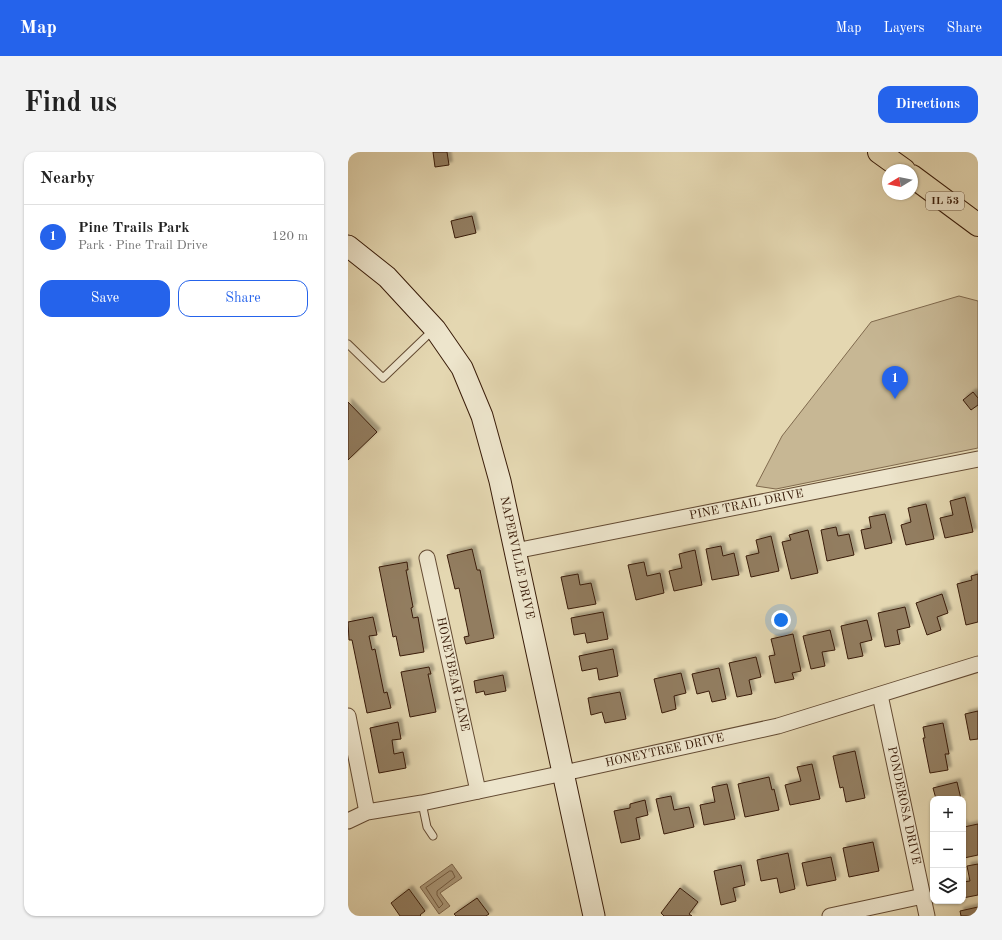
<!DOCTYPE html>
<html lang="en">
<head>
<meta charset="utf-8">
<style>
	:root { --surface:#fff; --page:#f2f2f2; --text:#222; --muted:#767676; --line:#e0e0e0; --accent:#2563eb }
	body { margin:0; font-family:"Old Standard TT",serif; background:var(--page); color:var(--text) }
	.controls { position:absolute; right:12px; bottom:12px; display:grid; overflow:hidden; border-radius:8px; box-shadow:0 1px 3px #0004 }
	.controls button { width:36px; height:36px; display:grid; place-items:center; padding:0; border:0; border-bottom:1px solid var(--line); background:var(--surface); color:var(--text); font:20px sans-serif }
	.compass { position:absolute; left:534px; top:12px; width:36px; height:36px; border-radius:50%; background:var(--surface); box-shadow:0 1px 3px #0004; rotate:260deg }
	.you { position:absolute; left:433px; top:468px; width:14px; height:14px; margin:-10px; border:3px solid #fff; border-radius:50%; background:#1a73e8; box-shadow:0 0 0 6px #1a73e833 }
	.badge { display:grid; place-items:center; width:26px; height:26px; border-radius:50%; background:var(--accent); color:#fff; font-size:13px; font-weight:700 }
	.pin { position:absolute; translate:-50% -33px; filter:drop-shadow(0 1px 2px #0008) }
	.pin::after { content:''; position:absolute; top:21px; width:14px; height:12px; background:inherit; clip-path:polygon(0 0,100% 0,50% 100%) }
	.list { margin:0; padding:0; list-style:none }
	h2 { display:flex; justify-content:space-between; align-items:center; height:52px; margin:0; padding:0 16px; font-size:17px }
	h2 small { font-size:13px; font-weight:400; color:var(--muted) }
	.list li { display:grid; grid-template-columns:26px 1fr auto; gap:12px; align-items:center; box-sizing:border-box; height:64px; padding:0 16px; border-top:1px solid var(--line) }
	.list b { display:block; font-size:15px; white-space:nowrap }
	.list p { margin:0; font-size:13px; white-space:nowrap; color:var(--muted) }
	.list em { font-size:13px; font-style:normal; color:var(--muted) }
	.actions { display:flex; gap:8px; padding:12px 16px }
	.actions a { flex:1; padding:9px 0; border:1px solid var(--accent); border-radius:12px; text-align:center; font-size:14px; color:var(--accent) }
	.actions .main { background:var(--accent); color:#fff }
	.icon { flex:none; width:22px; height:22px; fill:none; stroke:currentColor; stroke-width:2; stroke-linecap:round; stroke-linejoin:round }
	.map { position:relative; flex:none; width:630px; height:764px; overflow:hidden; border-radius:12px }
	header { display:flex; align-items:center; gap:24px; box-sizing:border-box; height:56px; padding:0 20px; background:var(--accent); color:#fff }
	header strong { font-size:19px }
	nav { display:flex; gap:22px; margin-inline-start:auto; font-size:14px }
	.intro { display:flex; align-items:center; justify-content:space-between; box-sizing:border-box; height:96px; padding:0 24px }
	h1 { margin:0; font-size:28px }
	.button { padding:10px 18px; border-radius:12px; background:var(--accent); color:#fff; font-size:14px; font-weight:700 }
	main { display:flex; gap:24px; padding:0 24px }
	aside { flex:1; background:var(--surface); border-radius:12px; box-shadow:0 1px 3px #0004 }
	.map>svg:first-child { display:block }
</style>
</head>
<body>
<header>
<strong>Map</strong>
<nav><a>Map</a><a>Layers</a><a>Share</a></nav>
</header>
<div class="intro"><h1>Find us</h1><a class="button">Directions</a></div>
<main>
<aside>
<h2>Nearby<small></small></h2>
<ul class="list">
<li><span class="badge">1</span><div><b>Pine Trails Park</b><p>Park · Pine Trail Drive</p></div><em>120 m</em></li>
</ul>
<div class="actions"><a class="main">Save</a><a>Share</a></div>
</aside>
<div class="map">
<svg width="630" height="764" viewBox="0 0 630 764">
	<defs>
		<filter id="shadow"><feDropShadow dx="3.5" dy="-3.5" stdDeviation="1" flood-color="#0004"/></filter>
	</defs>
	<rect width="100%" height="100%" fill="#e4d7b1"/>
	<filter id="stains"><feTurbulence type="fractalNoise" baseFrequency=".005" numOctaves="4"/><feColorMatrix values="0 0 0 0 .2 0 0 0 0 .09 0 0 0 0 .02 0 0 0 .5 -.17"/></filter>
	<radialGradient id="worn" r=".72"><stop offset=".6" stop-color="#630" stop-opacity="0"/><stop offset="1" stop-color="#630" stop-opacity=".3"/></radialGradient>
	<path fill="#c7b794" stroke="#806a4e" d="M611 144 630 149V296L428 337 408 334 434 284 523 170Z"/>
	<path fill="#aa9778" stroke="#7d664c" d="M104 712 114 726 92 741 102 754 91 762 72 735Z"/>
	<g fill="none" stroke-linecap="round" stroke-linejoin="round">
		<path stroke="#725a40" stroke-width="1" d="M102 719H104L107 725 89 739V743L95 752 91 756 78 736Z"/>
	</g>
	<path fill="#927d60" stroke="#391c09" filter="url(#shadow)" d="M85 0H99L101 13 87 15Z
		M124 64 128 81 107 86 103 69Z
		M625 240 630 246V253L623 258 615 248Z
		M0 250 29 280 0 308Z
		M617 345 625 380 597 386 592 366 605 363 602 349Z
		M578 352 586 387 558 393 553 373 563 370 560 356Z
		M537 362 544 391 517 397 513 378 523 376 521 365Z
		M488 375 490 384 501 382 506 403 479 409 473 378Z
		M460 378 470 421 443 427 434 390 443 388 441 383Z
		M423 384 431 419 403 425 398 404 411 401 408 388Z
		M373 394 375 404 386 401 391 423 364 428 358 397Z
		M124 397 129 418H132L146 486 118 492 116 485 121 484 111 436 107 437 99 403Z
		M347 398 354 433 326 439 321 419 334 416 331 402Z
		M59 410 60 418H58L65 455 63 456 65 466 70 465 76 500 52 504 48 484 45 485 31 415Z
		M296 410 299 424 312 421 316 441 288 448 280 413Z
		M230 422 232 433 243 431 248 452 220 457 213 425Z
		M630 422V470L618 473 609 432 624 428 623 424Z
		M594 442 600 461 589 465 593 478 579 483 568 451Z
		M557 455 562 475 549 478 552 492 537 495 530 461Z
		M255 460 260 487 239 491 237 481 226 483 223 466Z
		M25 465 29 483 21 484 24 498 27 497 36 541 39 540 43 556 19 561 4 488H1L0 470Z
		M519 468 524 488 512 491 515 504 500 507 493 474Z
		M482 478 487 498 474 500 477 514 463 517 455 484Z
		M445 482 453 519 444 521 446 527 427 531 421 504 427 503 423 487Z
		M265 497 270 524 251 528 249 516 234 519 231 504Z
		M408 505 413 525 401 528 404 542 389 545 381 511Z
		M81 515 83 522H80L88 560 62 565 53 520Z
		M371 516 378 547 364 550 361 539 349 542 344 522Z
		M333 521 338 541 326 544 328 557 314 561 306 527Z
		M155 523 158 539 137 543 136 539 128 541 126 529Z
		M272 540 278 567 257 571 254 560 243 563 240 546Z
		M630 559V587L622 588 617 562Z
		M50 570 53 587 44 588 46 602 55 600 58 616 31 621 22 576Z
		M595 571 601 602H597L600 618 582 621 575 586H577L575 575Z
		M507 599 517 646 498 650 495 635 492 636 485 604Z
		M464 612 472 647 442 653 437 633 453 629 449 615Z
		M421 625 424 638 426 637 431 658 397 665 390 632Z
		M609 630 613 647H588L585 636Z
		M379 632 387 667 356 673 352 653 367 650 364 635Z
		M323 644 326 658 341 655 346 675 316 682 308 647Z
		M297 648 300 663 288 666 292 687 273 691 266 659 282 656V652Z
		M615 671 616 675 630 672V703L616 706Z
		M525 690 531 719 501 725 495 696Z
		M440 701 447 737 432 741 429 726 413 729 409 708Z
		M483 705 488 728 459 734 454 711Z
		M630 712V743L615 746V730L622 729 619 714Z
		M393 713 397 733 385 736 388 749 373 753 366 719Z
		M332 736 350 750 341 762 344 764H316L313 761Z
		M61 737 77 759 72 763 73 764H52L43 751Z
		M129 746 141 762 138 764H108L106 762Z
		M630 755V764H613L612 759Z"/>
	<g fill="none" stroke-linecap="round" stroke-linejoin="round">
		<g stroke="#644b33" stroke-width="9">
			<path id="lane" d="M0 192 35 226 85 178
				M74 651 79 675 85 684"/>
		</g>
		<g stroke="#644b33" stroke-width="17">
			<g id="street">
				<path id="s1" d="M167 399 630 307"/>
				<path id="s2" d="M79 406 130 639"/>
				<path id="s3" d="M532 543 579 764"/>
				<path d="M0 564 19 660"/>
				<path id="s4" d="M0 669 19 660 74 651 216 621 430 574 630 512"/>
				<path d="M482 764 575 744"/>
			</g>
		</g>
		<g stroke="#391c09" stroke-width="23">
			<g id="secondary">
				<path id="s5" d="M0 94 39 125 87 177 114 216 134 264 152 329 246 764"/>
			</g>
		</g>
		<g stroke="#391c09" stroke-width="24">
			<path id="primary" d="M531 0 556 18
				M564 24 630 73"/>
		</g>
		<use href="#lane" stroke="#ede5cc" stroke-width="7"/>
		<use href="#street" stroke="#ede5cc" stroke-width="15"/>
		<use href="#secondary" stroke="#ede5cc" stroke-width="21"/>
		<use href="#primary" stroke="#e4d7b1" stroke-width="22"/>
	</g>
	<g text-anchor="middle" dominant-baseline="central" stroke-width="3" stroke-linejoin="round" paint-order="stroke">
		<rect fill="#ede5cc" stroke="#6f5844" stroke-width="1" x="578" y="40" width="38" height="18" rx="3"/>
		<g font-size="11" font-weight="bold" fill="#391c09">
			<text x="597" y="49">IL 53</text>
		</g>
		<g font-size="12" fill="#391c09" stroke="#ede5cc">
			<text stroke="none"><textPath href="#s1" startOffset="236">PINE TRAIL DRIVE</textPath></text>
			<text stroke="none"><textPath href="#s5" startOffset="366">NAPERVILLE DRIVE</textPath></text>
			<text stroke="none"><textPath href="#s2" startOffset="119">HONEYBEAR LANE</textPath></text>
			<text stroke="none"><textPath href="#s4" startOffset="325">HONEYTREE DRIVE</textPath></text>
			<text stroke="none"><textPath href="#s3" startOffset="113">PONDEROSA DRIVE</textPath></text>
		</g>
	</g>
	<rect width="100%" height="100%" filter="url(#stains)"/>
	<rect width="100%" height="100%" fill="url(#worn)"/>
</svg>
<div class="controls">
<button>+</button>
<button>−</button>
<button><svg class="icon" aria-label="layers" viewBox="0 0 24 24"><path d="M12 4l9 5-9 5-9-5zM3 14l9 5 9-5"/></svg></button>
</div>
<svg class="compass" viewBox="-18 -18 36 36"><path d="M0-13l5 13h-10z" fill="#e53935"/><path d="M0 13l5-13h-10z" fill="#767676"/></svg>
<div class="you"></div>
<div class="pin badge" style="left:547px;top:247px">1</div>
</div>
</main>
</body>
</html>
